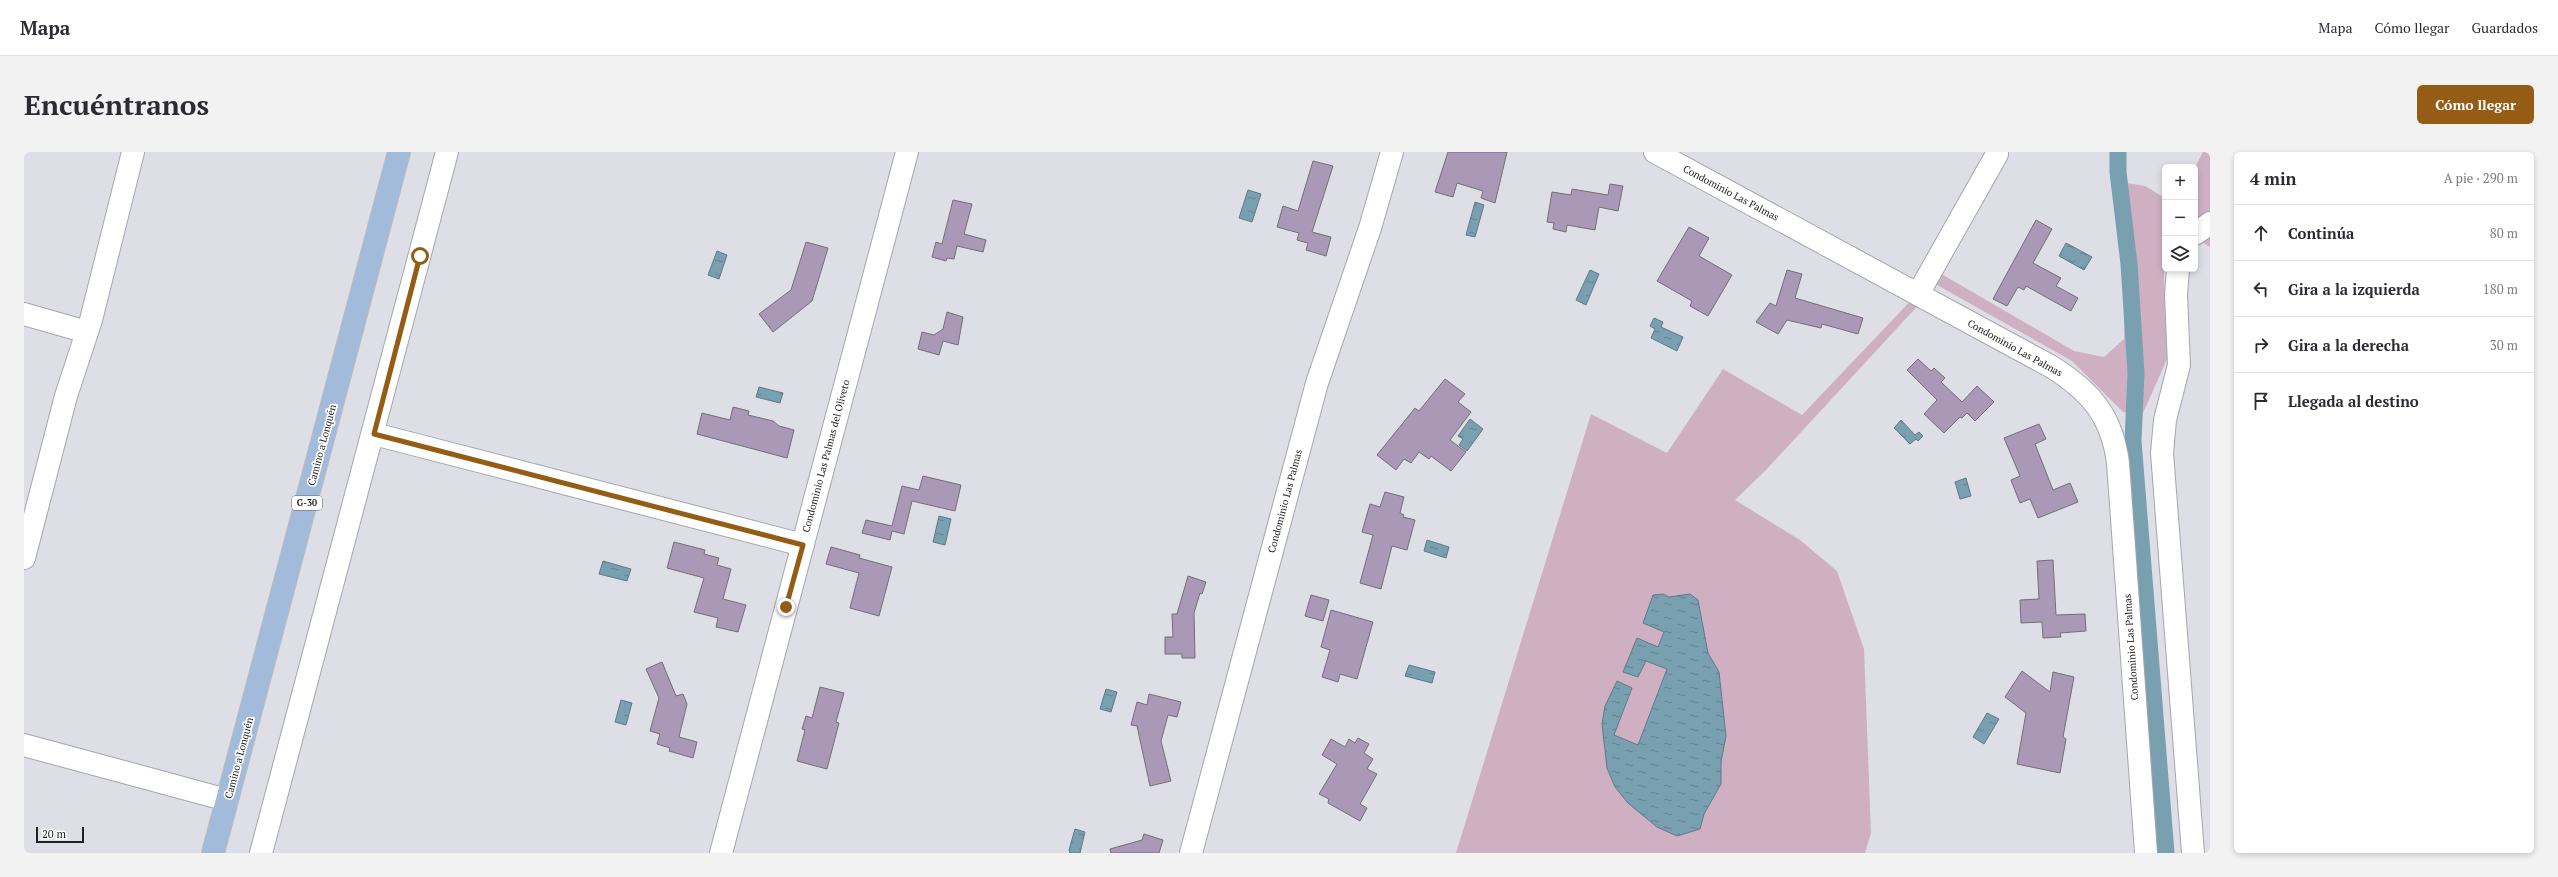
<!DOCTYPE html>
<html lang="es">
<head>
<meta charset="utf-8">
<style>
	:root { --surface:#fff; --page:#f2f2f3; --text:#2b2b33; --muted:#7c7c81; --line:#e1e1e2; --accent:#945c15 }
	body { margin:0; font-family:"PT Serif",serif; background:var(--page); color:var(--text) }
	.controls { position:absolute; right:12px; top:12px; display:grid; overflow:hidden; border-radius:6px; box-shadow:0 2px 6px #0003 }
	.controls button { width:36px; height:36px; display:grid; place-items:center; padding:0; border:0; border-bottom:1px solid var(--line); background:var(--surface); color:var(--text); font:20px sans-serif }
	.scale { position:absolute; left:12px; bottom:10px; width:48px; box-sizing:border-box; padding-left:4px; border:2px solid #212123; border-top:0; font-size:11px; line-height:14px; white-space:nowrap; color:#212123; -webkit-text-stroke:3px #fff; paint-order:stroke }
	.stop { position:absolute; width:12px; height:12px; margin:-9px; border:3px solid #945c15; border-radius:50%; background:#fff }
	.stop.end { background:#945c15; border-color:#fff; box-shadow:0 1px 4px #0008 }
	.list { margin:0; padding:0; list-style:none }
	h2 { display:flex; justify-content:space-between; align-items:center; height:52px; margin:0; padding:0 16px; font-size:17px }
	h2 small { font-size:13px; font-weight:400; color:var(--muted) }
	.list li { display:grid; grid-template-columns:26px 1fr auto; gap:12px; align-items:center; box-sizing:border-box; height:56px; padding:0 16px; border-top:1px solid var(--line) }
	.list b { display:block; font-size:15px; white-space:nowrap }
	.list em { font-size:13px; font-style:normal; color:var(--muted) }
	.icon { flex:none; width:22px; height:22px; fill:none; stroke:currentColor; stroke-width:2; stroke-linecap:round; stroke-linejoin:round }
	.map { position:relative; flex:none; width:2186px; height:701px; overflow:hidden; border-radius:6px }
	header { display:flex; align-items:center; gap:24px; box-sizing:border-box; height:56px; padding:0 20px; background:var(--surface); border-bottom:1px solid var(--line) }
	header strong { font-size:19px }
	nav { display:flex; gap:22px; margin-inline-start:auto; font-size:14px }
	.intro { display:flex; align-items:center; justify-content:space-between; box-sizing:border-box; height:96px; padding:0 24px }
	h1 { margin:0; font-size:28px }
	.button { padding:10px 18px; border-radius:6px; background:var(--accent); color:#fff; font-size:14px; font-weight:700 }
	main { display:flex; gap:24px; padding:0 24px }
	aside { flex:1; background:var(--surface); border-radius:6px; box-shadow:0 2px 6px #0003 }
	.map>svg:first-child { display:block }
</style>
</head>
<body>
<header>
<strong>Mapa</strong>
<nav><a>Mapa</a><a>Cómo llegar</a><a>Guardados</a></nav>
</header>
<div class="intro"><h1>Encuéntranos</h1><a class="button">Cómo llegar</a></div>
<main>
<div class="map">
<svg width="2186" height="701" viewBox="0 0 2186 701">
	<defs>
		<pattern id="water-ripples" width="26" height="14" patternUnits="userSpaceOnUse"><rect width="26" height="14" fill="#79a0b0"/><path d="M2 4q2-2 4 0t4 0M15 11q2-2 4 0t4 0" fill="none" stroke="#63828f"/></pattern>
	</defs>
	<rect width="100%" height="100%" fill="#dedfe6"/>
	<path fill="#cfb0c3" d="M2179 0H2186V95L2180 91 2171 92V15Z
		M2103 31 2121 34 2141 46 2140 127 2144 205 2119 261 2099 260 2048 209 1913 133 1742 318 1711 348 1776 388 1813 419 1840 497 1847 681 1841 701H1432L1567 262 1643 301 1699 217 1778 263 1914 120 2050 199 2080 205 2100 187Z"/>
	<path fill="url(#water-ripples)" stroke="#5f7a86" d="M1224 38 1237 42 1228 70 1215 66Z
		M1451 50 1460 53 1451 85 1442 83Z
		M2042 91 2068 105 2060 118 2035 104Z
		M693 99 703 103 695 127 684 123Z
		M1566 118 1575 122 1562 153 1552 148Z
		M1630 166 1639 170 1637 175 1659 185 1653 199 1627 186 1631 177 1626 174Z
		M735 235 759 241 756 251 732 245Z
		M1446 267 1459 277 1443 299 1435 293 1439 287 1434 284Z
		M1877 268 1891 283 1895 280 1899 284 1894 289 1892 287 1886 292 1870 276Z
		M1942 326 1947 344 1936 347 1931 330Z
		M915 364 927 367 921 393 909 390Z
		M1403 388 1425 395 1422 406 1400 399Z
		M579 409 607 417 603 429 575 422Z
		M1639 442 1645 445 1666 442 1674 448 1684 501 1695 520 1702 584 1697 610V632L1680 662 1676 677 1653 684 1633 675 1604 651 1591 635 1583 616 1578 572 1581 554 1593 529 1608 536 1590 583 1614 593 1643 517 1622 509 1614 525 1599 520 1613 486 1634 495 1640 480 1619 471 1629 443Z
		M1385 513 1411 520 1408 531 1381 524Z
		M1082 537 1093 540 1087 560 1076 557Z
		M597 548 608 551 602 573 591 570Z
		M1963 561 1975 567 1960 592 1949 585Z
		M1051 677 1061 680 1056 701H1046L1045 698Z"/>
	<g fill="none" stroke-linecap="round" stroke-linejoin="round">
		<path stroke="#79a0b0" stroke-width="17" d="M2094 0V20L2105 112 2112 221 2109 289 2142 701"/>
	</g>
	<path fill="#aa98b7" stroke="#736f75" d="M1424 0H1483L1471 51 1457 46 1459 39 1433 31 1429 45 1411 40Z
		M1289 9 1309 14 1288 80 1307 85 1302 104 1282 98 1284 91 1273 88 1275 81 1253 75 1259 54 1274 59Z
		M1586 32 1599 34 1594 59 1575 55 1571 78 1543 73 1542 80 1529 77 1530 71 1523 70 1528 40 1547 43 1548 37 1584 43Z
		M929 48 948 52 940 82 962 88 959 100 933 94 930 107 923 106 922 109 908 105 912 90 918 92Z
		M2012 68 2028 77 2009 111 2037 126 2032 134 2054 146 2047 159 2002 134 2000 138 1994 135 1983 154 1969 147Z
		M1665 75 1685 86 1675 104 1708 123 1684 164 1666 154 1668 149 1633 129Z
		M782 90 804 96 788 149 749 180 735 162 767 138Z
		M1763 118 1778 122 1771 146 1839 166 1834 182 1798 172 1797 176 1763 168 1754 182 1732 170 1746 151 1752 154Z
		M923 160 939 165 934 193 919 189 915 203 894 197 898 180 910 183 919 177Z
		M1894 207 1907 219 1910 216 1921 226 1917 230 1938 250 1953 234 1970 250 1951 269 1943 261 1938 266 1936 265 1920 281 1900 262 1913 248 1883 218Z
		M1421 227 1441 242 1434 250 1447 260 1426 288 1442 300 1427 319 1407 304 1405 307 1395 300 1387 311 1380 307 1372 318 1353 303 1391 256 1395 259Z
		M709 255 725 259 724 263 749 269 755 274 770 278 763 306 673 282 678 261 706 268Z
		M2015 272 2022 287 2011 292 2029 338 2046 331 2054 350 2014 366 2006 347 1996 351 1987 328 1996 324 1980 286Z
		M899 324 937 333 931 359 888 349 880 382 868 379 866 388 838 381 842 368 868 374 878 334 895 338Z
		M1361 340 1380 345 1376 361 1380 363 1379 365 1391 368 1383 398 1368 394 1357 437 1336 431 1349 383 1338 380 1346 352 1356 355Z
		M650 390 681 398 680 402 695 406 693 413 707 417 699 447 722 453 714 480 692 475 694 466 670 460 680 426 643 416Z
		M807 395 836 403 835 406 868 415 855 464 826 456 835 421 802 412Z
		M2029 408 2032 463 2061 462 2062 479 2036 481 2037 485 2019 486 2018 470 1997 471 1996 448 2015 447 2013 409Z
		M1164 424 1182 430 1178 442 1176 441 1170 461 1171 506H1158V502H1141V485H1149L1148 462H1153Z
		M1287 443 1305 448 1299 469 1281 464Z
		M1307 458 1349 470 1333 527 1316 522 1314 530 1298 525 1306 498 1297 495Z
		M638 510 652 544 659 542 663 552 655 585 673 590 669 606 645 599 646 596 633 592 636 582 626 579 635 546 622 517Z
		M1998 519 2026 540 2029 520 2050 525 2039 585 2042 587 2036 621 1993 612 2002 561 1981 545Z
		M796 535 820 541 812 570 815 571 803 617 773 609 781 578 778 577 782 564 788 566Z
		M1125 542 1157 550 1153 565 1144 563 1137 589 1147 629 1126 634 1113 574 1107 573 1113 550 1123 553Z
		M1334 586 1345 592 1340 601 1349 607 1343 617 1353 622 1336 652 1343 656 1336 669 1304 651 1305 647 1295 642 1313 612 1298 603 1307 587 1321 595 1325 587 1331 591Z
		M1120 682 1139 688 1135 701H1087L1086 697 1118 688Z"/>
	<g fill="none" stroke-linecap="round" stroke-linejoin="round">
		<g stroke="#a5a5ac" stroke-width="24">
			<path id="minor" d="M1631 0 2028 215C2067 240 2088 264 2094 311L2122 701
				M2171 82 2186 71
				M2154 117 2152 143 2155 213 2141 268 2138 301 2169 701
				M1894 142 1973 2
				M0 162 63 180
				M350 282 779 393
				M0 406 42 244 67 168 109 0
				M0 593 203 648
				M237 701 423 0
				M697 701 883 0
				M1167 701 1293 231 1346 76 1368 0"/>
		</g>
		<g stroke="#bcbcbd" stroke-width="24">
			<path id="major" d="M189 701 375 0"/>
		</g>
		<use href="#minor" stroke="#fff" stroke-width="22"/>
		<use href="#major" stroke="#a3bbdb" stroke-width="22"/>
	</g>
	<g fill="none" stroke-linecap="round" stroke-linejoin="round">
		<path stroke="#945c15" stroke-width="5" d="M396 104 350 282 779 393 762 455"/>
	</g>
	<g text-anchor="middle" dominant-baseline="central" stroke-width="3.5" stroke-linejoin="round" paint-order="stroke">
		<rect fill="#fff" stroke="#646465" stroke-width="1" x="268" y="344" width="30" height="14" rx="3"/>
		<g font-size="9" font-weight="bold" fill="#212123">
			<text x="283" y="351">G-30</text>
		</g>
		<g font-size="10" fill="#212123" stroke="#fff">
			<text transform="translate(1707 41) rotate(28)">Condominio Las Palmas</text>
			<text transform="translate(1991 196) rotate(29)">Condominio Las Palmas</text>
			<text transform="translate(298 293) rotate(-75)">Camino a Lonquén</text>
			<text transform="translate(802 304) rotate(-75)">Condominio Las Palmas del Oliveto</text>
			<text transform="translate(1261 349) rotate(-75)">Condominio Las Palmas</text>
			<text transform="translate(2107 495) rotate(-94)">Condominio Las Palmas</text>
			<text transform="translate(215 606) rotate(-75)">Camino a Lonquén</text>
		</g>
	</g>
</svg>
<div class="controls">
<button>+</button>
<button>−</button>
<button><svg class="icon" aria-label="layers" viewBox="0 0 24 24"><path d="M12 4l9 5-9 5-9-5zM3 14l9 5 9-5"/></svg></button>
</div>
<div class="scale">20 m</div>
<div class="stop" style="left:396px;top:104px"></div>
<div class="stop end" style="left:762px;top:455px"></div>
</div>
<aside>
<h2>4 min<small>A pie · 290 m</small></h2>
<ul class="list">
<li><svg class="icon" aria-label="ahead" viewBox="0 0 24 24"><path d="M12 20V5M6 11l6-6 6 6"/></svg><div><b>Continúa</b></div><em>80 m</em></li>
<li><svg class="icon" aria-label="left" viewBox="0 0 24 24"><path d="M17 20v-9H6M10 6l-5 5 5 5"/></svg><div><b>Gira a la izquierda</b></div><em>180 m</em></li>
<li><svg class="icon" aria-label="right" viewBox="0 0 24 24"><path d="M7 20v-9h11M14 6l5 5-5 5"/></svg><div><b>Gira a la derecha</b></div><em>30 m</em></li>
<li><svg class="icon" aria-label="arrive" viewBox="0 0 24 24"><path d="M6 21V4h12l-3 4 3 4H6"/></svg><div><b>Llegada al destino</b></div></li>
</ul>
</aside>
</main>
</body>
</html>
